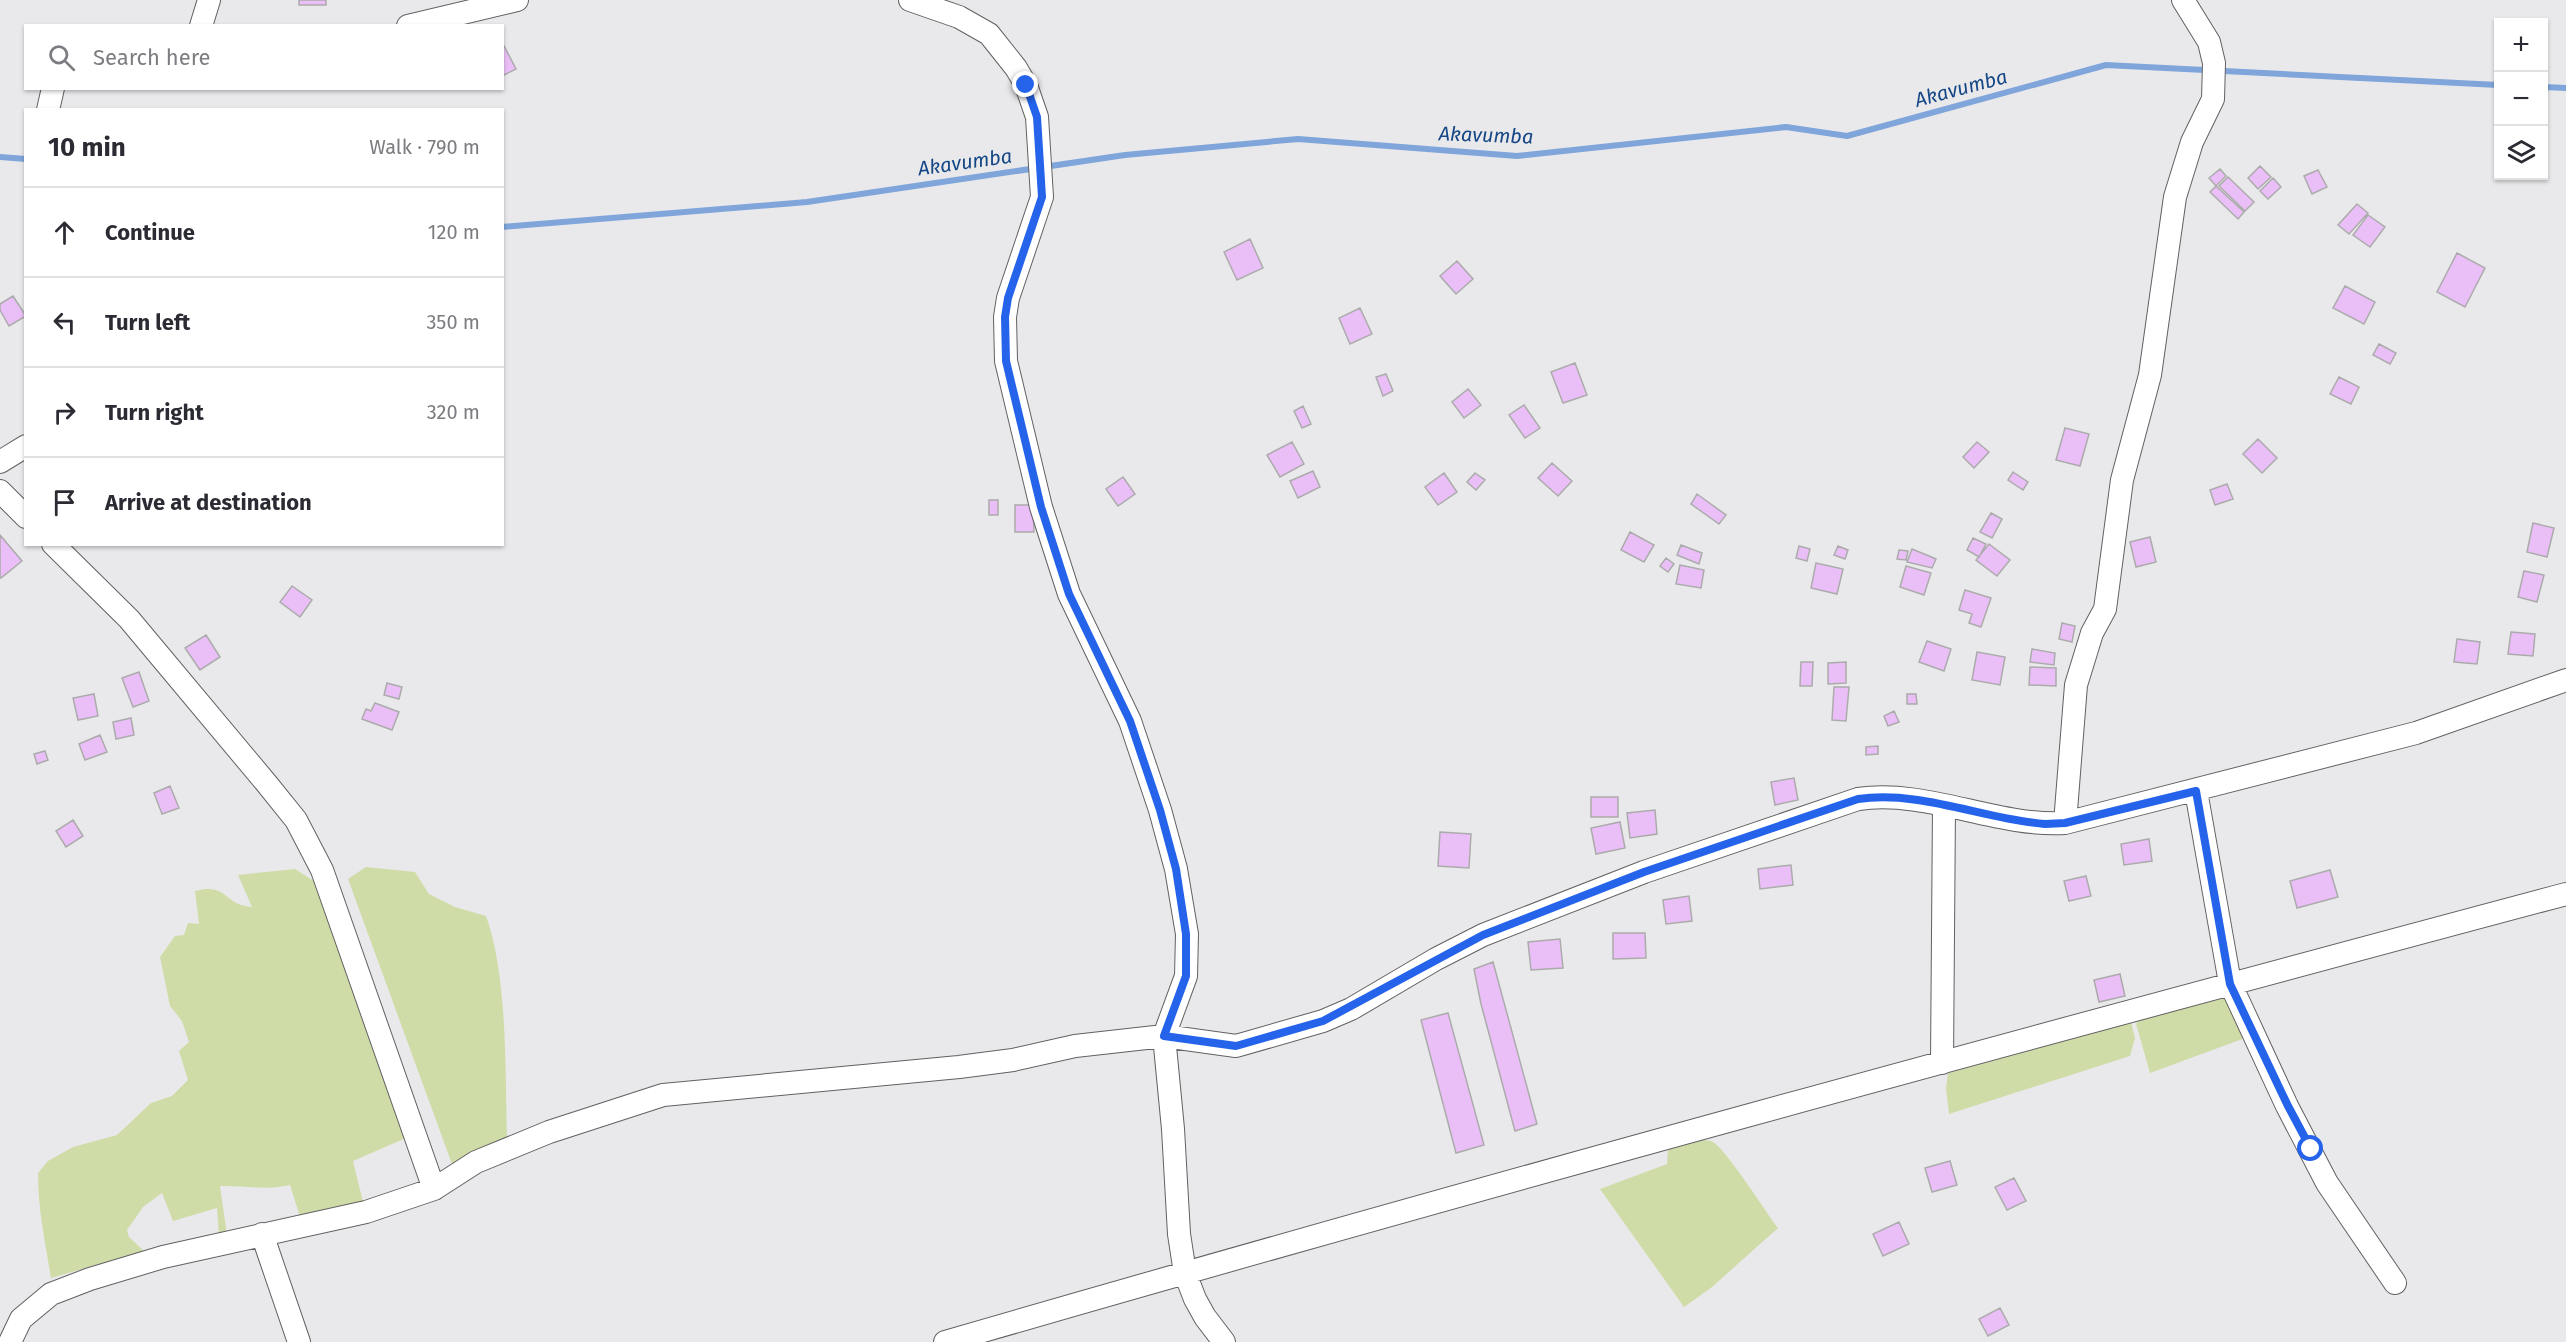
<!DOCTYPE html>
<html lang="en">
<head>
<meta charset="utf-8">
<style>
	:root { --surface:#fff; --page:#f7f7f7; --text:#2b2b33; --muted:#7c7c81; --line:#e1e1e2 }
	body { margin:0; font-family:"Fira Sans",sans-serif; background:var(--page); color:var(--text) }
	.controls { position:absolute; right:18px; top:18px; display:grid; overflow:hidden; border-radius:0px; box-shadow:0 2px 4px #0004 }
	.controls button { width:54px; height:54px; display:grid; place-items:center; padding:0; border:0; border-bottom:2px solid var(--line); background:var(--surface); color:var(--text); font:30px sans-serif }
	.stop { position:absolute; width:18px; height:18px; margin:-14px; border:4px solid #2563eb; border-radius:50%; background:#fff }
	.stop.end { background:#2563eb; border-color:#fff; box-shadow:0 2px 6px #0008 }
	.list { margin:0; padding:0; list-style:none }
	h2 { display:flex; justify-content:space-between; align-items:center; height:78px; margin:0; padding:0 24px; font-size:26px }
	h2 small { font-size:20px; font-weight:400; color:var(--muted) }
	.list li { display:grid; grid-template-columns:39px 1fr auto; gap:18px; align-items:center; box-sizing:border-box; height:90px; padding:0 24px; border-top:2px solid var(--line) }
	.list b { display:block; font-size:22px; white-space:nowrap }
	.list em { font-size:20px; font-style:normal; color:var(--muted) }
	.icon { flex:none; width:33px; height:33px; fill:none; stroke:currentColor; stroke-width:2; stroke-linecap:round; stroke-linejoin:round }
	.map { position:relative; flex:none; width:2566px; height:1342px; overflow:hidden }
	.search { position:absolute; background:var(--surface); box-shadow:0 2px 4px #0004; left:24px; top:24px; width:480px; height:66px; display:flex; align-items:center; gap:15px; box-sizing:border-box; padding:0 21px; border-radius:0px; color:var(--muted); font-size:22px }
	.panel { position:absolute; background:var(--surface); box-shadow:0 2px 4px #0004; left:24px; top:108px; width:480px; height:438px; border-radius:0px }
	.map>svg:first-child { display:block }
</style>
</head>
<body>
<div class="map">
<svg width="2566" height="1342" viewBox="0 0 2566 1342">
	<rect width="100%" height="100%" fill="#e9e9eb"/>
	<path fill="#d0dca7" d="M366 867 415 872 429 894 455 907 486 916C508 977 505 1072 507 1138L452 1164 348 879Z
		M295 869 317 883 406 1138 353 1161 364 1206 300 1217 290 1185C265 1191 244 1185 220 1186L227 1235 219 1238 217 1208 173 1221 162 1193 143 1207 127 1230 129 1237 144 1251 51 1278C45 1241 38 1210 38 1173L48 1161 73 1147 117 1135 151 1103 172 1096 188 1080 179 1051 189 1042 182 1021 170 1006 160 957 175 936 184 935 188 923 199 924 195 891C228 882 223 905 252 907L238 875Z
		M2225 998 2248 1037 2150 1073 2136 1024 2140 1018Z
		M2131 1022 2135 1038 2130 1056 1949 1114 1946 1088 1948 1073Z
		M1703 1140C1707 1141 1710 1140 1713 1142 1725 1148 1766 1212 1778 1228L1712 1287 1684 1307 1600 1189 1667 1164 1668 1150Z"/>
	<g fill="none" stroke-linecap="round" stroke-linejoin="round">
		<path stroke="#7fa5db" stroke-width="6" d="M2544 87 2566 88
			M0 157 26 159
			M502 227 807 202 1125 155 1298 139 1517 156 1786 127 1847 136 2106 65 2498 85"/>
	</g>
	<path fill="#eabff7" stroke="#acabac" stroke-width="1.5" d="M299 0H326V5H299Z
		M502 42 516 69 502 76Z
		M2260 166 2271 177 2258 189 2248 178Z
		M2220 169 2226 176 2216 186 2209 178Z
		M2318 170 2327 187 2312 194 2304 176Z
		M2228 177 2254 202 2245 211 2219 186Z
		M2273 178 2281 187 2268 199 2260 191Z
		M2216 186 2244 212 2238 219 2210 192Z
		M2357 204 2368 213 2349 234 2338 225Z
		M2368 215 2385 227 2370 247 2353 235Z
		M1250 239 1263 268 1237 280 1224 252Z
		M2457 253 2485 268 2465 307 2437 292Z
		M1457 261 1473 279 1456 294 1440 276Z
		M2345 286 2375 302 2364 324 2333 308Z
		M13 296 26 316 9 326 0 310V304Z
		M1360 308 1372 334 1350 344 1339 318Z
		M2379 344 2396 353 2390 364 2373 355Z
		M1575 363 1587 395 1563 403 1551 372Z
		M1386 374 1393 391 1383 396 1376 377Z
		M2339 377 2359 387 2351 404 2330 394Z
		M1468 389 1481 405 1464 418 1452 402Z
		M1524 405 1540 428 1525 438 1509 415Z
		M1303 406 1311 424 1302 428 1294 411Z
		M2065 428 2089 434 2080 466 2056 460Z
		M2258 439 2277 458 2262 473 2243 454Z
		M1292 442 1304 464 1280 477 1267 455Z
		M1977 442 1989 452 1974 468 1963 457Z
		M1552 463 1572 481 1558 496 1538 478Z
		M1313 471 1320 487 1298 498 1290 481Z
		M2013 472 2028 482 2023 490 2008 480Z
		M1444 473 1457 492 1438 505 1425 487Z
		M1475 473 1485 480 1476 490 1467 482Z
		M1123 477 1135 494 1118 506 1106 489Z
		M2227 484 2233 499 2215 505 2210 490Z
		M1697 494 1726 515 1719 524 1691 504Z
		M989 500H998V515H989Z
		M1015 505H1033L1034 532H1015Z
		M1991 513 2002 519 1992 538 1980 532Z
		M2533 523 2554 528 2547 557 2527 552Z
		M1630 532 1654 545 1644 562 1621 550Z
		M0 535 22 561 1 578 0 576Z
		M2150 537 2156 562 2136 567 2130 542Z
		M1973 538 1986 544 1979 557 1967 550Z
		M1989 544 2010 560 1997 576 1976 560Z
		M1681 545 1702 553 1699 564 1677 555Z
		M1799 546 1810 549 1807 561 1796 558Z
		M1838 546 1848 550 1845 559 1834 555Z
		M1912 549 1936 559 1932 568 1907 562Z
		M1899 550 1908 551 1906 560 1897 559Z
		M1666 558 1674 564 1668 572 1660 566Z
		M1816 563 1843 569 1837 594 1811 588Z
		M1680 565 1704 570 1701 588 1676 584Z
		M1906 566 1931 573 1924 595 1900 587Z
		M2524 571 2544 575 2537 602 2518 597Z
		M292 586 312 600 300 617 280 602Z
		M1965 590 1991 598 1981 627 1969 623 1972 614 1959 610Z
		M2062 623 2075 626 2072 642 2059 639Z
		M2511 632 2535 634 2533 656 2508 654Z
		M206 635 220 657 200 670 185 648Z
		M2457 639 2480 642 2477 664 2454 662Z
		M1927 641 1951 649 1944 671 1919 662Z
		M2032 649 2055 653 2054 665 2030 662Z
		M1977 652 2005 657 2000 685 1972 680Z
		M1801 662H1813L1812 686H1800Z
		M1846 662V683L1828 684V663Z
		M2030 667 2056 668V686L2029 685Z
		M139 672 149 701 133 707 122 678Z
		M387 683 402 687 399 699 384 695Z
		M1834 687H1849L1846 721 1832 720Z
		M94 694 98 716 78 720 73 698Z
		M1907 694H1916L1917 704H1907Z
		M375 703 399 712 392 730 362 719 366 709 371 711Z
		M1894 711 1899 722 1888 726 1884 716Z
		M131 718 134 735 116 739 113 722Z
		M100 735 107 752 85 760 79 744Z
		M1878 746V754L1866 755V747Z
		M45 751 48 760 37 764 34 754Z
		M1794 778 1798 800 1775 805 1771 782Z
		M170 786 179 808 162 814 154 793Z
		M1591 797H1618V817H1591Z
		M1655 810 1657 834 1630 838 1627 813Z
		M73 820 83 836 66 847 56 831Z
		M1620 822 1625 848 1596 854 1591 828Z
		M1440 832 1471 834 1469 868 1438 866Z
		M2149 839 2152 861 2124 865 2121 844Z
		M1791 865 1793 885 1760 889 1758 869Z
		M2330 870 2338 897 2297 908 2290 881Z
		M2086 876 2091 896 2069 901 2064 881Z
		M1689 896 1692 921 1666 924 1663 900Z
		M1613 933H1645L1646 958 1613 959Z
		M1560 939 1563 968 1531 970 1528 942Z
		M1493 962 1537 1124 1515 1131 1481 1004 1474 969Z
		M2120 974 2125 996 2099 1002 2094 980Z
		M1448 1013 1484 1145 1456 1153 1421 1020Z
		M1950 1161 1957 1185 1932 1192 1925 1168Z
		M2014 1178 2026 1201 2007 1210 1995 1187Z
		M1899 1222 1909 1244 1883 1256 1873 1234Z
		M2000 1308 2009 1325 1988 1336 1979 1319Z"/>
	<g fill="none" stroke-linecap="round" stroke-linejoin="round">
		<g stroke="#616163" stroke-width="24">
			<path id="minor" d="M910 0 959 17 989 34 1016 68 1026 85 1037 117 1042 197 1008 298 1005 317 1006 361 1041 507 1069 594 1130 721 1160 810 1176 869 1187 934 1186 976 1164 1036 1173 1129 1179 1234 1185 1273 1195 1299 1205 1317 1224 1342
				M201 26 209 0
				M408 26 517 0
				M48 110 53 88
				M0 462 26 446
				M0 491 26 517
				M53 544 129 619 267 784 296 820 322 870 434 1189
				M2196 791 2230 983 2287 1106 2327 1183 2395 1283
				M2065 823 2076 685 2092 633 2105 609 2122 480 2150 375 2175 197 2192 142 2213 99 2214 63 2209 42 2183 0
				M1942 1063 1944 806
				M262 1234 299 1342
				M10 1342 21 1319 51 1294 90 1279 163 1257 366 1212 434 1189 476 1162 549 1132 663 1095 959 1067 1013 1060 1075 1046 1164 1036 1236 1046 1323 1021 1351 1009 1436 959 1483 935 1644 872 1858 799C1928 789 1995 827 2065 823L2416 733 2566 680
				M945 1342C1483 1186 2024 1039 2566 894"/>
		</g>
		<use href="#minor" stroke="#fff" stroke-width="22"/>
	</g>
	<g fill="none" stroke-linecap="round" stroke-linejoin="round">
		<path stroke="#2563eb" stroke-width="8" d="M1026 85 1037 117 1042 197 1008 298 1005 317 1006 361 1041 507 1069 594 1130 721 1160 810 1176 869 1186 934V976L1164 1036 1236 1046 1323 1021 1483 935 1644 872 1858 799C1921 790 1983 819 2045 824L2065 823 2196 791 2230 984 2288 1106 2311 1149"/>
	</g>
	<g text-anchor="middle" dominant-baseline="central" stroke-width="6" stroke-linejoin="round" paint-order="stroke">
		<g font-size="20" font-style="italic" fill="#154685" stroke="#e9e9eb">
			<text transform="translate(1961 88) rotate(-15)">Akavumba</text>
			<text transform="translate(1486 135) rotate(2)">Akavumba</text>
			<text transform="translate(965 162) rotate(-8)">Akavumba</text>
		</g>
	</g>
</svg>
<div class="controls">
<button>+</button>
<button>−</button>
<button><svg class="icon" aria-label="layers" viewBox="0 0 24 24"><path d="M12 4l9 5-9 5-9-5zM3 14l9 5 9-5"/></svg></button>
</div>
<div class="stop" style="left:2311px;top:1149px"></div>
<div class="stop end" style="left:1026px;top:85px"></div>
<div class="search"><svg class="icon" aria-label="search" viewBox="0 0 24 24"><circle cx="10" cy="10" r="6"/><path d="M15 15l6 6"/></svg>Search here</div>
<section class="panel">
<h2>10 min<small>Walk · 790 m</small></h2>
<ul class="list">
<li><svg class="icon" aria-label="ahead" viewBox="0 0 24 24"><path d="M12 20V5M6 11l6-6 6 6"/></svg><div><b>Continue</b></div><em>120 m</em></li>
<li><svg class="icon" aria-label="left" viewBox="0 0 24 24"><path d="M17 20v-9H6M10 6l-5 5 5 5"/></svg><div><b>Turn left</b></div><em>350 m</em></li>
<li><svg class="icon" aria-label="right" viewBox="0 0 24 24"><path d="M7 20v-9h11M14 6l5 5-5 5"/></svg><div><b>Turn right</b></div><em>320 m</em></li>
<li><svg class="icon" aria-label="arrive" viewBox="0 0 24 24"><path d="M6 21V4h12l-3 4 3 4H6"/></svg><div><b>Arrive at destination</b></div></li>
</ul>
</section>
</div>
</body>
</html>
